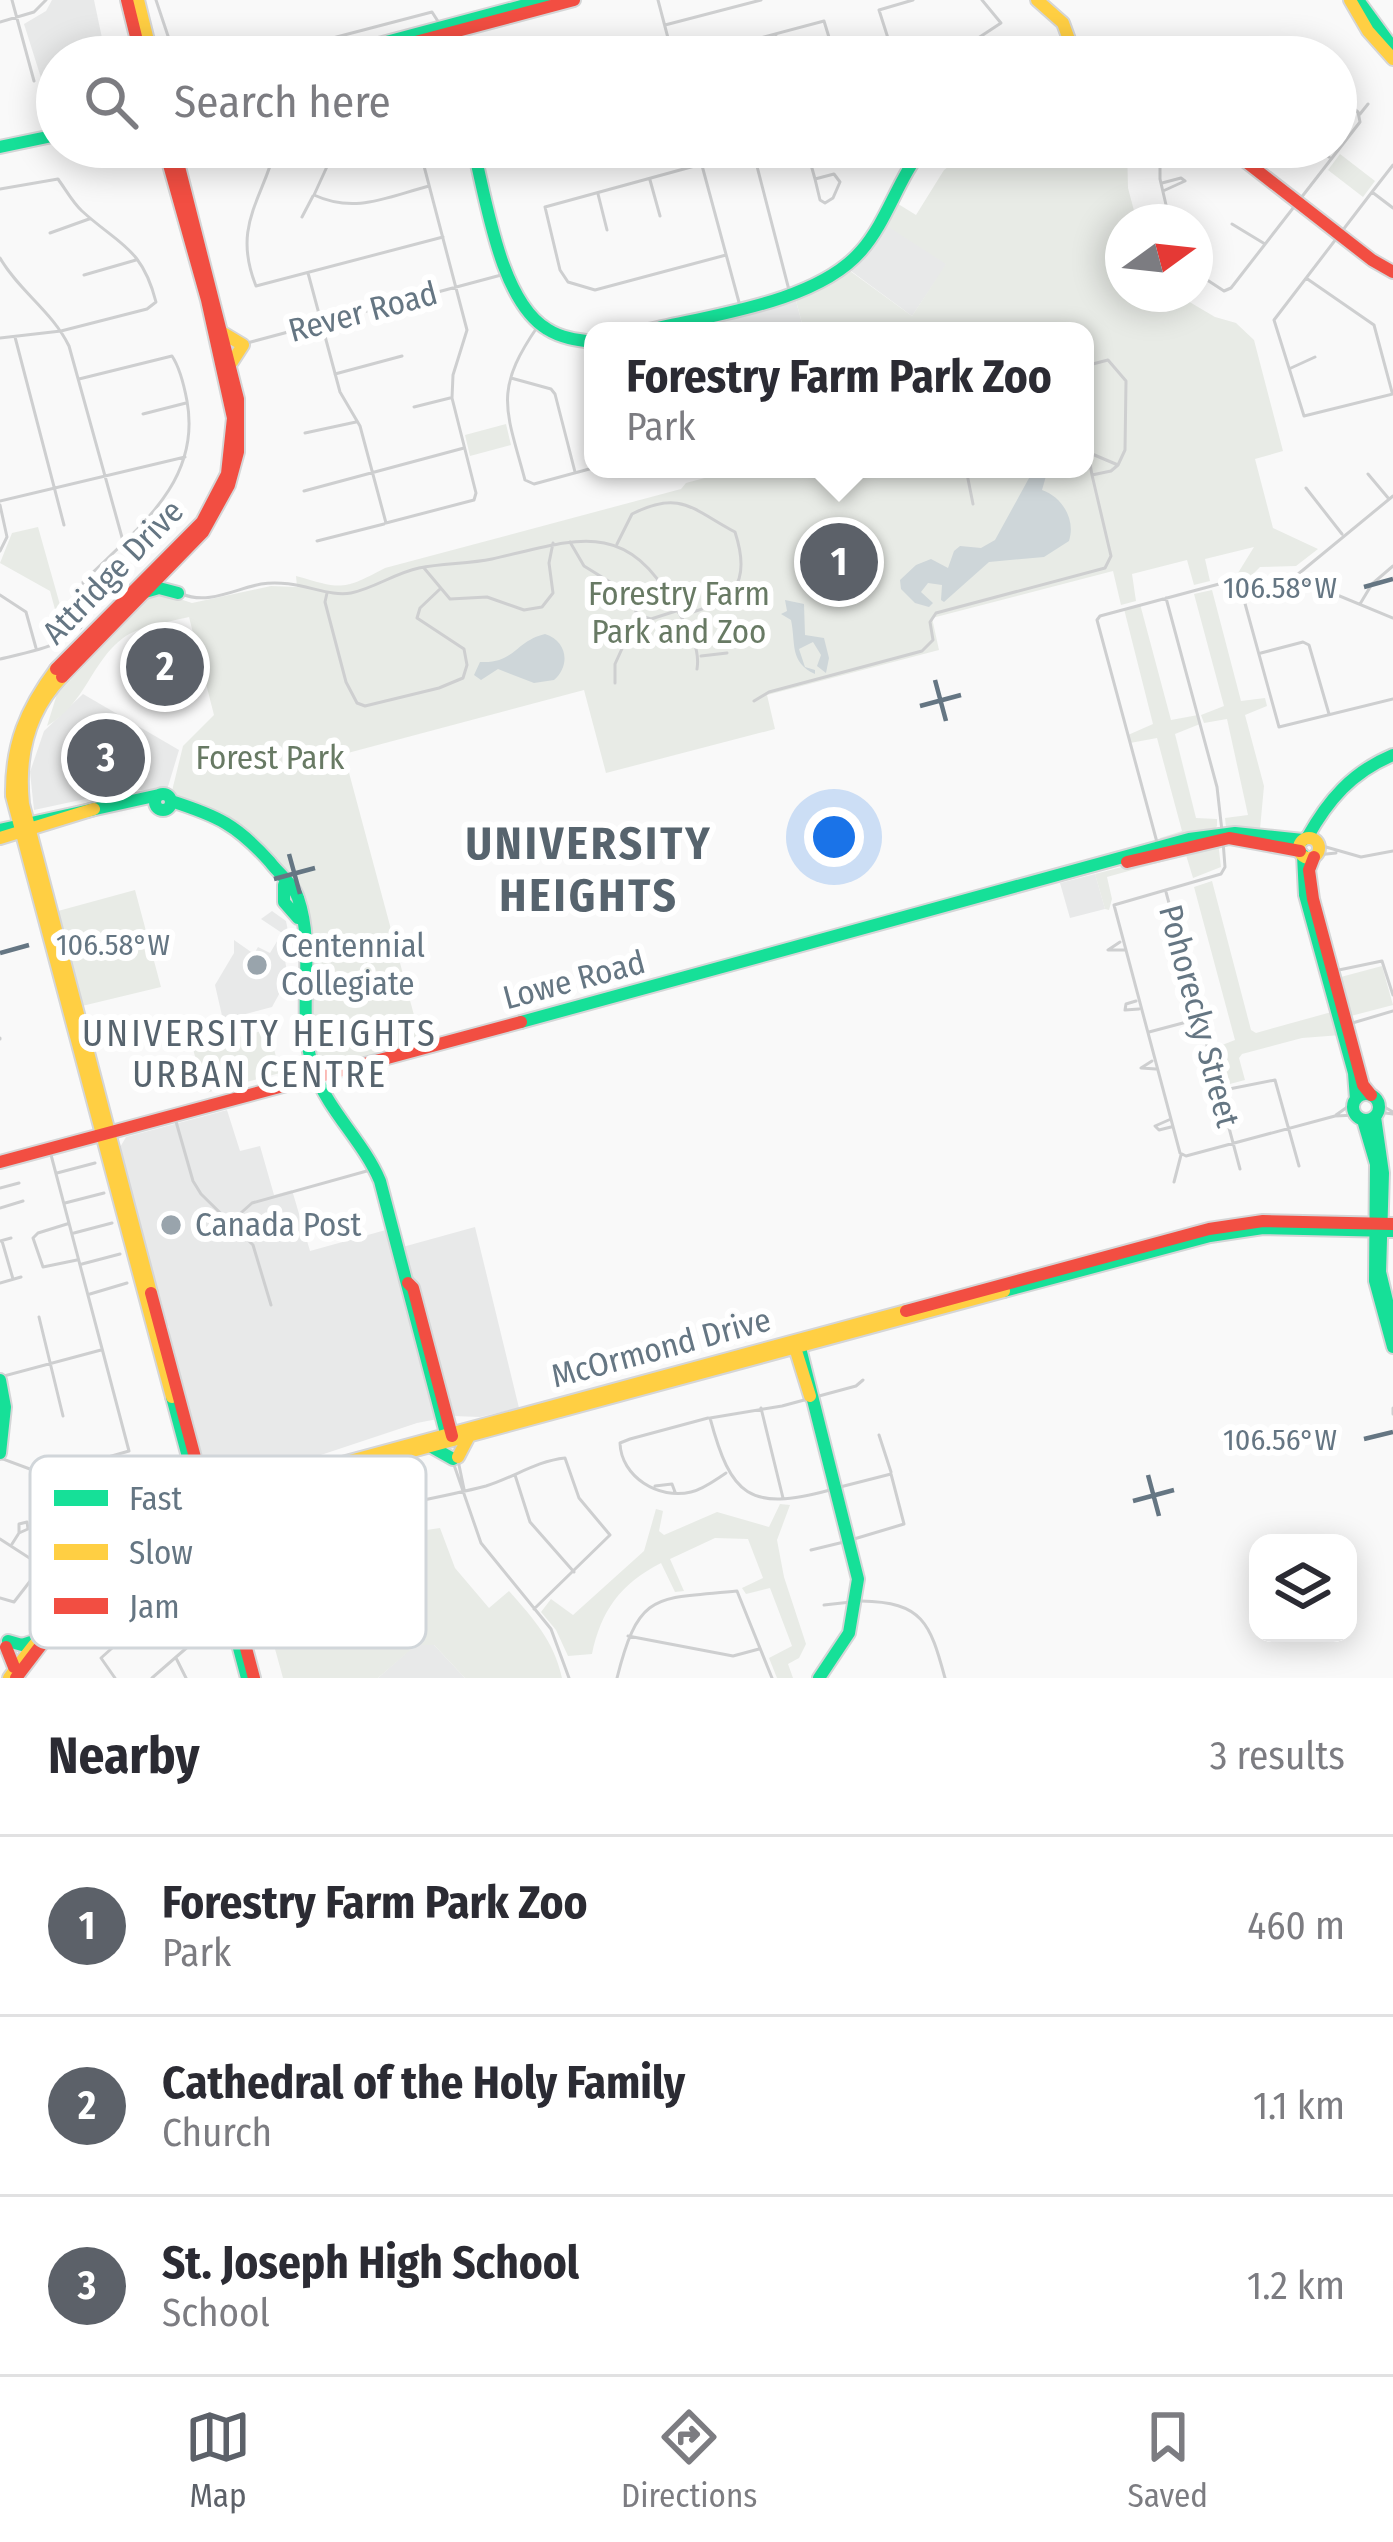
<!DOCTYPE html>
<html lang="en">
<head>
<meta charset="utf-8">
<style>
	:root { --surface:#fff; --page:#f7f7f7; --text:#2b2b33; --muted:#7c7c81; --line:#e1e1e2; --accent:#5c6169 }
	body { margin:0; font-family:"Fira Sans Condensed",sans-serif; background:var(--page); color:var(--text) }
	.controls { position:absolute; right:36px; bottom:36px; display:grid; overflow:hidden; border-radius:24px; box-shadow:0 6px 30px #0003 }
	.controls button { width:108px; height:108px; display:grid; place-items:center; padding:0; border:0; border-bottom:3px solid var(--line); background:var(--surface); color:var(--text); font:60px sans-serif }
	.compass { position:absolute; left:1105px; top:204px; width:108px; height:108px; border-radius:50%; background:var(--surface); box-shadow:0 6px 30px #0003; rotate:75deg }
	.you { position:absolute; left:834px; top:837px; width:42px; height:42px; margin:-30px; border:9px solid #fff; border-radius:50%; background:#1a73e8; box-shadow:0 0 0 18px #1a73e833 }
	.badge { display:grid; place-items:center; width:78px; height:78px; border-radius:50%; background:var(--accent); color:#fff; font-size:39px; font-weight:700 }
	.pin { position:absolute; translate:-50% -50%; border:6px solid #fff; box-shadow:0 3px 12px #0006 }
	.popup { position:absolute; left:584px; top:322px; width:510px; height:156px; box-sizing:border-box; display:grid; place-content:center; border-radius:24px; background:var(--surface); filter:drop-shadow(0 3px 9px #0005); font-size:39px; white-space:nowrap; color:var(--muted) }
	.popup b { font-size:45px; color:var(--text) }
	.popup::after { content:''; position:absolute; left:50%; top:100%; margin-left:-24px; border:24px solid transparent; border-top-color:var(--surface) }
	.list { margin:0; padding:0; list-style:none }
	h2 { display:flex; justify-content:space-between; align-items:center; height:156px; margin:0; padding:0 48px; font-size:51px }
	h2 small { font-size:39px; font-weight:400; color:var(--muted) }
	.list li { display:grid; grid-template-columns:78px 1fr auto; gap:36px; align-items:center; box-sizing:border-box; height:180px; padding:0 48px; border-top:3px solid var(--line) }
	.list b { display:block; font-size:45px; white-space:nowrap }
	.list p { margin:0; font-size:39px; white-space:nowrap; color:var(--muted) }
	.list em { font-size:39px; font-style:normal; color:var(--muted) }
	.icon { flex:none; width:66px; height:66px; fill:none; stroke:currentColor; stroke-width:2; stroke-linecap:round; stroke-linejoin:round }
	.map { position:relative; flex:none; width:1393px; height:1678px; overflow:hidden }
	.search { position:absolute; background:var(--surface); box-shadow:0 6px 30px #0003; left:36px; right:36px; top:36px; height:132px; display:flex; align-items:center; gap:30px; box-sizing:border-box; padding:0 42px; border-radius:66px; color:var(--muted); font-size:45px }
	.sheet { height:696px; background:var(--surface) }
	nav { display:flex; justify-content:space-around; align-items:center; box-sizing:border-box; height:168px; border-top:3px solid var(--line); background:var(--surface); font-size:33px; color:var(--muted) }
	nav a { display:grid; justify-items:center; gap:6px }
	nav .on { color:var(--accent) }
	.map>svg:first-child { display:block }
</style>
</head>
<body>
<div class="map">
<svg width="1393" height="1678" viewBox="0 0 1393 1678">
	<rect width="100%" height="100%" fill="#f9f9f9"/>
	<path fill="#e8e9e9" d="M52 0H94L106 57H57V106L44 111 38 89 42 81 24 24 46 11Z
		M886 221 947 264 912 316 851 271Z
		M795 297 804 331H726L722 316Z
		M83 694 179 750 167 790H127L34 810 30 772 44 731Z
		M1095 874 1105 909 1070 918 1060 883Z
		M272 911 286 921 288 931 282 942 288 978 272 1007 223 1020 215 985 234 953V940L254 954 258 947 270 953 282 933 261 919Z
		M227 1110 240 1151 260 1146 274 1195 292 1190 310 1251 393 1228 399 1248 475 1227 519 1408 480 1417 453 1416 417 1423 213 1491 172 1352 169 1327 160 1314 119 1149 126 1137Z
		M415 1645H434L465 1678H378Z"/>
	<path fill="#e8ebe6" d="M975 147H1127L1128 188 1137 222H1123V294H1176L1215 317 1236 323 1254 340 1283 451 1255 459 1273 528 1318 549 1296 566 1260 567 1245 582 1238 573 1254 547 1205 559 1210 581 1194 585 1187 560 1132 574 1136 601 1121 605 1113 571 932 618 939 650 767 695 775 729 606 773 584 690 344 754 422 1045 322 1071 312 1045 309 951 301 895 247 831 203 804 171 795 183 746 214 715 189 617C168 622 140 626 123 638 91 662 86 703 47 726L57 694 156 591 192 603 271 586 297 587 296 576C342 589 342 591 385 568L681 489 686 483 738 469H1085V331H804L795 297 828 286 850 271 912 316 946 264 884 224 895 202 916 215 944 170Z
		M1340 154 1375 181 1363 197 1328 170Z
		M506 424 511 445 470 456 465 435Z
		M38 527 64 619 82 604 83 616 62 635 50 591 0 563 12 533Z
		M1212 590 1241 701 1265 698 1267 706 1245 715 1264 786 1260 829 1226 827 1225 818 1248 815 1227 719 1204 723 1201 715 1224 706 1194 594Z
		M1140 604 1171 720 1198 715 1200 724 1175 734 1196 818 1217 819V826L1214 830 1161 843 1160 838 1182 831 1157 738 1130 743 1128 735 1153 724 1124 609Z
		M1218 842 1221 867 1193 878 1186 855 1107 877 1112 899 1109 910 1105 909 1095 874Z
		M1212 881 1251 1030 1256 1033 1335 1011 1341 1035 1302 1038 1242 1054 1239 1058 1245 1080 1226 1085 1220 1080 1212 1049 1235 1040 1194 887Z
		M135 890 161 987 82 1006 58 911Z
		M1382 966 1393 1005 1347 1017 1337 978Z
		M269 1029 280 1073 205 1093 193 1049Z
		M780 1504 790 1505 777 1540 784 1577 806 1644 799 1658 788 1664 793 1678H777L769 1658 792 1646 770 1588 746 1594 742 1588 763 1578 748 1539 715 1538 670 1559 684 1591 675 1592 661 1563C620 1584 601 1611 592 1654L568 1656 556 1630 541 1612 551 1599 573 1615 644 1551 656 1509 663 1511 659 1531 664 1535 717 1512 769 1527Z
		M440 1528 455 1568 489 1608 509 1591C533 1618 554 1641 562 1678H465L434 1645H416L378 1678H283L272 1638 339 1601 345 1585 336 1551 399 1534Z"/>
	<path fill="#ced6d9" d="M1034 469H1048L1042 490C1062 497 1076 519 1069 541L1044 557 989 562 944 602 941 600 942 585 928 583 921 592 933 603 929 607 915 603 901 589 900 580 916 565 931 559 948 568 954 551 960 546 981 548 995 540Z
		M785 600 804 604 805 635 824 638 829 658 826 673 817 666 821 655 813 642 799 649 805 667 815 670V674C789 662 796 643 791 620L781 614 787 611Z
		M545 634C567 641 571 665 554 680L534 683 498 669 481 680 474 675 480 662C515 664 515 641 545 634Z"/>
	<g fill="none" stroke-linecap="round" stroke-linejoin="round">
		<g stroke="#d5d6d7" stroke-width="16">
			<path id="fast" d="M1358 0 1393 48
				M330 57 544 0
				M1070 57H1093
				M0 147 57 135
				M473 147C486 198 500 301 547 329 561 338 577 340 593 342
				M645 331C710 315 816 303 861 251 888 220 898 178 924 147
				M145 592 159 588 178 593
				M155 802a8 8 0 1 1 16 0a8 8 0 1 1-16 0Z
				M171 801C218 816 237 825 270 862 278 873 294 885 298 898 317 953 295 1016 314 1071 329 1112 363 1141 380 1181L447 1437
				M0 830 159 795
				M1307 838C1328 800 1352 772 1393 755
				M1303 855 1305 895 1354 1073 1356 1099
				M284 885V902L298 918
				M521 1022 1189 839 1235 833 1303 840
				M1353 1107a13 13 0 1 1 26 0a13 13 0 1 1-26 0Z
				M1375 1117 1383 1173 1380 1272 1393 1326
				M1363 1120 1376 1164 1375 1281 1393 1347
				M1004 1291 1210 1236 1263 1228 1393 1231
				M799 1344 858 1579 849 1633 819 1678
				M0 1380 5 1407 0 1453
				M172 1397 247 1678
				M430 1446 453 1459
				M8 1641 22 1645 37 1640"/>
		</g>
		<g stroke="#d5d6d7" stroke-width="16">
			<path id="slow" d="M138 0 152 57
				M1037 0 1063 23 1075 56
				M1350 0 1368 31 1393 59
				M426 42 438 45 449 56
				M223 333 243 345 232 362
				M56 669C26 709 11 745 12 796L172 1397
				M62 677C28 712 18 756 23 804L151 1293
				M1299 848a10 10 0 1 1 20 0a10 10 0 1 1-20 0Z
				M0 838 94 809
				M797 1354 810 1396
				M458 1457 469 1436
				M62 1621C121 1562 187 1522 264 1491L1004 1291
				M9 1678C71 1591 146 1527 246 1489L906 1311"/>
		</g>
		<g stroke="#d5d6d7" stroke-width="16">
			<path id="jam" d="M127 0 141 57
				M359 57 574 0
				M1227 147 1372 260 1393 272
				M56 669 202 522 227 474 233 418 207 300 164 147
				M62 677 203 532 229 485 238 452V399L174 147
				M1314 857 1309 870 1313 899 1363 1085 1371 1095
				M1127 862 1229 838 1300 851
				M0 1162 521 1022
				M408 1283 413 1288 452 1436
				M151 1293 254 1678
				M906 1311 1209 1229 1263 1221 1393 1224
				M6 1647 14 1667
				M16 1678 48 1636"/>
		</g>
		<path stroke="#cecfd0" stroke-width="3" d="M12 0 34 81
			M156 0 175 57
			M658 0 673 57
			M0 22 34 12 46 0
			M665 25 761 0
			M776 36 781 57
			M247 57 287 50 432 12 441 26
			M728 57 730 46 824 21 835 57
			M894 57 879 10 913 0
			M962 57 963 48 1001 23 982 0
			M1360 114 1368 104
			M276 147C262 201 232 226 256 286L443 237
			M370 147 330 160 314 195C355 214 387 197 429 186
			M527 147 533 156 569 147
			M697 147 740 306
			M752 147 789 290
			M806 147 815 179
			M894 147 906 165
			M1160 147V179L1170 222
			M1316 147 1329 157
			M702 164 545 207 560 270 568 282 595 290 726 255
			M834 174 840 182 833 198 825 203 820 200 815 179Z
			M650 180 660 216
			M1162 183 1181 178 1185 181 1163 191
			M0 189 58 179C66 190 73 203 82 211 119 245 142 247 156 302L147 309 61 331 0 338
			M1372 192 1393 165
			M598 194 607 230
			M1393 208 1372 192 1274 320 1304 416 1393 394
			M302 217 313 196
			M1232 224 1265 244
			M50 233 89 219
			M0 258C19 291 52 311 69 346L123 541
			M1195 272 1224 291 1231 288 1360 122 1358 112 1336 94
			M308 273 340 392 360 426 386 523 474 500 476 493 452 398 453 375 467 330 419 147
			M84 275 136 260
			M1306 278 1374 325 1392 392
			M696 319 699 331
			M538 326C493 391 506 409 525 480L534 484 593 468
			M15 337 64 525
			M247 343 505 274
			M1085 366 1108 360 1126 381 1125 450 1118 465
			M1291 368 1315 357
			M335 374 402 356
			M511 378 551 389 555 394 575 472
			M414 407 450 398
			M143 414 186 403
			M305 433 356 422
			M1085 451 1118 465 1111 471 1092 475 1088 452
			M966 469 973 504
			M766 472 767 469
			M1368 474 1389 499
			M1306 488 1342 534
			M304 491 464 448
			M1393 496 1297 575 1301 580 1393 618
			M0 501 185 457
			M0 505 7 537 0 551
			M317 541 384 524
			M570 542 584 566 631 595 637 615 651 619 676 611
			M617 544 632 514C681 489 693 510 735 532 753 587 731 602 682 615
			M424 568 450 599 487 597 524 610 542 607 553 593 549 563 553 543
			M327 593 325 602 346 682 357 703 365 706 439 688 463 678 467 665 464 649 417 618 420 608 440 589
			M182 594C208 605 235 589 261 584 296 578 327 598 351 593 375 588 395 573 419 568 443 563 468 564 492 559 573 541 624 516 673 603 685 624 701 645 697 669
			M0 595 26 612 36 648
			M1166 598 1217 787 1222 831
			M1360 604 1372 584 1393 566
			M1261 653 1303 642 1309 645 1329 714
			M701 656 727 653
			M0 659C24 653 88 643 88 610 88 601 84 590 83 582 135 530 202 483 187 401 184 385 180 368 172 356L79 379
			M615 683V664L636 618
			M754 701 769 692 922 651 933 640 930 622 936 613 1105 568 1111 556 1092 475
			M1223 841 1225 867 1221 874 1114 905 1180 1153 1186 1156 1335 1116 1356 1115
			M1319 845 1361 857 1393 851
			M1158 846 1097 620 1100 616 1234 580 1241 589 1279 727 1393 699
			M1317 855 1336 853
			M1166 892 1240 1169
			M1120 942 1108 950H1124
			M1334 971 1382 961 1393 995
			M1136 1001 1126 1004 1125 1010 1139 1009
			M1349 1024 1393 1011
			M1149 1032 1198 1019
			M0 1038V1039
			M1152 1061 1141 1068 1156 1069
			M1219 1091 1275 1080 1299 1166
			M1379 1104 1393 1112
			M1378 1112 1393 1114
			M1336 1115 1353 1103
			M175 1118 193 1181 201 1194 253 1245 271 1305
			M1171 1119 1155 1126 1159 1130 1171 1127
			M57 1173 95 1163
			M1174 1182 1181 1155
			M0 1188 19 1183
			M65 1203 104 1193
			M0 1208 23 1201
			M233 1220 252 1203 374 1169
			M67 1224 38 1233 33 1238 43 1267 77 1260
			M74 1233 112 1223
			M0 1241 11 1238
			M2 1241 13 1279
			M82 1264 120 1254
			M0 1283 21 1277
			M90 1294 127 1283
			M39 1317 63 1416
			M0 1377 101 1350
			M761 1408 783 1498
			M1393 1408V1414
			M708 1418 630 1439 620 1443C621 1477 659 1500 691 1492 704 1489 715 1480 726 1473
			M879 1435 891 1472
			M454 1441 464 1489
			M0 1458 46 1475 129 1451 50 1151
			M453 1462 481 1543 551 1629 569 1678
			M67 1473 84 1535
			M515 1475 530 1522 574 1572
			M655 1486 672 1484 675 1492
			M840 1487 891 1474 904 1524 854 1539
			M830 1490C749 1512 731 1496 710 1418L782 1406 856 1386 863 1380
			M0 1539 31 1559 38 1571 14 1602 0 1598
			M12 1544 19 1533V1524L27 1522 28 1529 19 1533
			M811 1550 844 1542
			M861 1601C923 1602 930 1623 945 1678
			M824 1605 851 1602
			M264 1610 246 1541 239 1528 250 1524 271 1605
			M237 1618 264 1611 313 1582 301 1535 303 1528C363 1509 425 1502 486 1486 513 1478 536 1461 565 1458L579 1498 610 1535 534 1609
			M628 1636 733 1656 759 1649
			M176 1658 186 1678
			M115 1678 101 1658 171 1595 181 1594 201 1633
			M152 1678 206 1631 228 1620
			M617 1678C639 1590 656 1599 737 1591L772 1678"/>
		<use href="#fast" stroke="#16e098" stroke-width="12"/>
		<use href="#slow" stroke="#ffcf43" stroke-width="12"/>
		<use href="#jam" stroke="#f24e42" stroke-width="12"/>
	</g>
	<path fill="none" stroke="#657683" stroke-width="4.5" d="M1364 587 1393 579M935 680 946 721M920 706 961 695M289 854 300 894M274 879 315 868M0 953 29 945M1364 1439 1393 1432M1148 1475 1159 1516M1133 1501 1174 1490"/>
	<g fill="#99a4ac" stroke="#fff" stroke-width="4.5">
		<circle cx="257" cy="965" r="12"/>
		<circle cx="171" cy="1225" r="12"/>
	</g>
	<g text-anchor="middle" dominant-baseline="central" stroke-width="12" stroke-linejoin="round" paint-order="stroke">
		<g font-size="33" fill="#657683" stroke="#fff">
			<text transform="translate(363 312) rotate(-15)">Rever Road</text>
			<text transform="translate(113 572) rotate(-46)">Attridge Drive</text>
			<text transform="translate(574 980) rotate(-15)">Lowe Road</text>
			<text transform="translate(1199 1016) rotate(75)">Pohorecky Street</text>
			<text transform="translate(661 1348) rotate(-15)">McOrmond Drive</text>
		</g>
		<g font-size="33" fill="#687a64" stroke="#fff">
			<text x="679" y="594">Forestry Farm<tspan x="679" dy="38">Park and Zoo</tspan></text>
			<text x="270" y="758">Forest Park</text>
		</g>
		<g font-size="33" fill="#657683" stroke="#fff" text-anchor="start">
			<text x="281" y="946">Centennial<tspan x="281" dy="38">Collegiate</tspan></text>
			<text x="195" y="1225">Canada Post</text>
		</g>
		<g font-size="36" letter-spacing="3" fill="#57646e" stroke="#fff">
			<text x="260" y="1034">UNIVERSITY HEIGHTS<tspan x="260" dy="41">URBAN CENTRE</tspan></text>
		</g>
		<g font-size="45" font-weight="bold" letter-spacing="3" fill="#57646e" stroke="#fff">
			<text x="589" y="844">UNIVERSITY<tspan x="589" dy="52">HEIGHTS</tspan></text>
		</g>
	</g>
	<rect x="30" y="1456" width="396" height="192" rx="18" fill="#fff" stroke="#d1d6da" stroke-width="3"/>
	<rect x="54" y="1490" width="54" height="16" fill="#16e098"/>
	<rect x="54" y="1544" width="54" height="16" fill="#ffcf43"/>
	<rect x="54" y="1598" width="54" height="16" fill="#f24e42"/>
	<g font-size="33" fill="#657683">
		<text x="129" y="1510">Fast</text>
		<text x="129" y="1564">Slow</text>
		<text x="129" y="1618">Jam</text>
	</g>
	<g font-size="30" text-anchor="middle" fill="#657683" stroke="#fff" stroke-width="12" stroke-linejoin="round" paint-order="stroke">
		<text x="1280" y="598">106.58°W</text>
		<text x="113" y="955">106.58°W</text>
		<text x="1280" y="1450">106.56°W</text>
	</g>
</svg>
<div class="controls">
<button><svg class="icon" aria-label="layers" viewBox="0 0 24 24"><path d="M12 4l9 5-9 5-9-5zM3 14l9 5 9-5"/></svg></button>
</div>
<svg class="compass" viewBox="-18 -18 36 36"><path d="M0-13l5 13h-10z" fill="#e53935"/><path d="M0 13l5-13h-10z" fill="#7c7c81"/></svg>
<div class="you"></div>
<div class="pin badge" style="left:839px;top:562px">1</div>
<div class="popup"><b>Forestry Farm Park Zoo</b>Park</div>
<div class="pin badge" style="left:165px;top:667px">2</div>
<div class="pin badge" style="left:106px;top:758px">3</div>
<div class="search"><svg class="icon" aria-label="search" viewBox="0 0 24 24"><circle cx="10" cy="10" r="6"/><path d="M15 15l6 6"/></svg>Search here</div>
</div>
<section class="sheet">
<h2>Nearby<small>3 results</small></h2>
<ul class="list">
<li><span class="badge">1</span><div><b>Forestry Farm Park Zoo</b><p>Park</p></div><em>460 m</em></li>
<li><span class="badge">2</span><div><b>Cathedral of the Holy Family</b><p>Church</p></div><em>1.1 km</em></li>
<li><span class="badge">3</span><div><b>St. Joseph High School</b><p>School</p></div><em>1.2 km</em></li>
</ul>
</section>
<nav>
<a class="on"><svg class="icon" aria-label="map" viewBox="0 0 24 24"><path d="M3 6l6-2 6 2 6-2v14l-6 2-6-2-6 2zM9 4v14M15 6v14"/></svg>Map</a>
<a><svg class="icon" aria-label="directions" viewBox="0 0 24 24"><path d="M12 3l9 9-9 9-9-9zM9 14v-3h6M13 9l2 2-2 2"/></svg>Directions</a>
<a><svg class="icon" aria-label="saved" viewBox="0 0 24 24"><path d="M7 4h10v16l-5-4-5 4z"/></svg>Saved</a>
</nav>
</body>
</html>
